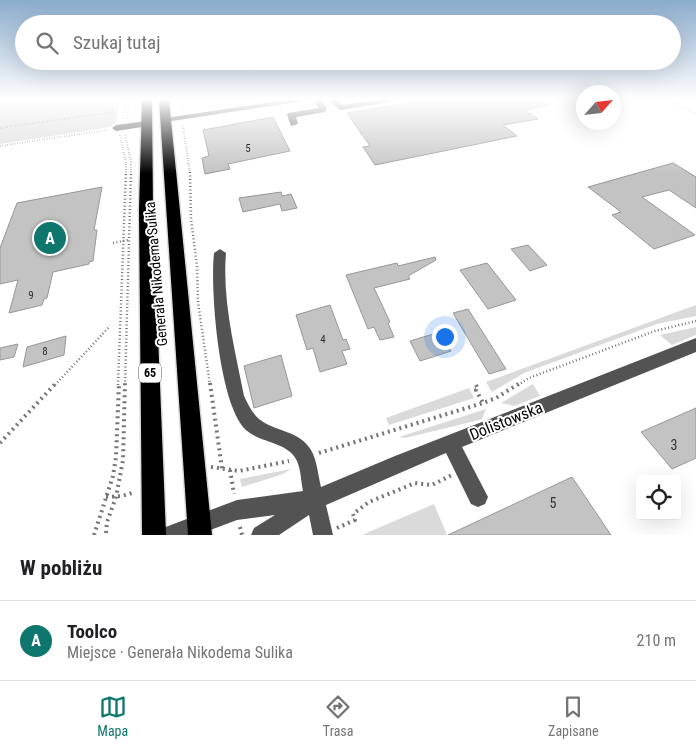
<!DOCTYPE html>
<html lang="pl">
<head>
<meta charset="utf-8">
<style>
	:root { --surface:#fff; --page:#f2f2f2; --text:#202124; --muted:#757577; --line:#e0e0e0; --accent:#0f766e }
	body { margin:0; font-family:"Roboto Condensed",sans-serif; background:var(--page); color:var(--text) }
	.controls { position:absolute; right:15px; bottom:15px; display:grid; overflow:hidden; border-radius:5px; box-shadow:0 5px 20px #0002 }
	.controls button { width:45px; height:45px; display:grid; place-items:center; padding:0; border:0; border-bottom:1px solid var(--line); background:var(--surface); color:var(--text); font:25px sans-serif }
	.compass { position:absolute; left:576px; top:85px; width:45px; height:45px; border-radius:50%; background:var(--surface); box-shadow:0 5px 20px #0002; rotate:63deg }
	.you { position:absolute; left:444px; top:336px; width:18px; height:18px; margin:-12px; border:4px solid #fff; border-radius:50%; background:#1a73e8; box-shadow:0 0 0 8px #1a73e833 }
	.badge { display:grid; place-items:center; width:32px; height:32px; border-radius:50%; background:var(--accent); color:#fff; font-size:16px; font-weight:700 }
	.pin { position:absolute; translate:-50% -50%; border:2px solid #fff; box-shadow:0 1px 5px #0006 }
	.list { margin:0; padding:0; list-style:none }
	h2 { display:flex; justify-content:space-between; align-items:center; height:65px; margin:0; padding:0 20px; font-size:21px }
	h2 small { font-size:16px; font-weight:400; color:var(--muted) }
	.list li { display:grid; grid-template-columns:32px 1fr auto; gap:15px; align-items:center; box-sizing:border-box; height:80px; padding:0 20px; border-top:1px solid var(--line) }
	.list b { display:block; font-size:19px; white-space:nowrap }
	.list p { margin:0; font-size:16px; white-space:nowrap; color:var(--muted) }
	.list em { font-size:16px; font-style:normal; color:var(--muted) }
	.icon { flex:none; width:28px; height:28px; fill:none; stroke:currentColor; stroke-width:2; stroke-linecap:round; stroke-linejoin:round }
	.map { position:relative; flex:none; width:696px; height:535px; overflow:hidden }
	.search { position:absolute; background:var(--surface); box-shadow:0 5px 20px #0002; left:15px; right:15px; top:15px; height:55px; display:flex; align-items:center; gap:12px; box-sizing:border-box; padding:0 18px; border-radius:28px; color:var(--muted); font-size:19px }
	.sheet { height:145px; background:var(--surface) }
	nav { display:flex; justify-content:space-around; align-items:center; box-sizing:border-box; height:70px; border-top:1px solid var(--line); background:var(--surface); font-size:14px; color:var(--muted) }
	nav a { display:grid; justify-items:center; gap:2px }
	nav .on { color:var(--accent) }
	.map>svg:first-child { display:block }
</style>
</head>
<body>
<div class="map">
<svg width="696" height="535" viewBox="0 0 696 535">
	<rect width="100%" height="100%" fill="#fff"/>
	<path fill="#dadada" d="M0 100H120L116 122 110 127 0 144Z
		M696 305V316L657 324 524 373 492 392 486 382Z
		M696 327V335L672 345 660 335Z
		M533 384 540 396 514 406 501 403Z
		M469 388 474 398 389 425 386 418Z
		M486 409 482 419 475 421 405 438 399 437Z
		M291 469 283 474 242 487 240 479Z
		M434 504 447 535H362Z"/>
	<path fill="#c3c3c3" stroke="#979797" d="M426 100H549L550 105 525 110 538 119 503 125 517 136 375 165 363 147 370 146 347 113Z
		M273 117 290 151 228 164 230 169 205 174 202 158 209 156 203 130Z
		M673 163 696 177V208L669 190 642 197 695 235 654 249 612 215 621 212 588 187Z
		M102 187 94 230H97L93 261 89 262V264L53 272 47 298 44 299 42 305 9 313 18 280 0 284V248L17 203Z
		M281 192 282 196 291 194 297 208 282 211 280 204 243 212 239 198Z
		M528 245 547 265 530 271 511 249Z
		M435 257 436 260 408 276 410 279 374 288 390 322 388 323 394 337 380 340 374 327 368 329 346 275 397 263 398 266Z
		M487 263 516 300 488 309 460 270Z
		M330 305 343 340 346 339 350 349 342 351 347 364 320 372 313 348 307 350 296 315Z
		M468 309 506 369 489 374 453 313Z
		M440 332 451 351 420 361 410 341Z
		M66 336 64 355 23 367 27 347Z
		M18 344 14 357 0 360V348Z
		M281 355 292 396 254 408 244 366Z
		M696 408V458L672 469 641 432Z
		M572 477 611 535H448Z"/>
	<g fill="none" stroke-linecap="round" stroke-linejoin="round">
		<g stroke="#dbdbdb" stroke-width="3">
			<path id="highway" d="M142 100H152L153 210 166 535H142L139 210Z
				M159 100H169L212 535H188Z"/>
		</g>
		<path stroke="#757575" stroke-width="2" stroke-dasharray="0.5 2" stroke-linecap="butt" d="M181 100 182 110
			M668 100 696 114
			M0 102 20 100
			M123 118 126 100
			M127 118 130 100
			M183 126 190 173
			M0 128 113 112
			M120 135 126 163V173
			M125 135 131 161V173
			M0 146 107 130"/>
		<path stroke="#757575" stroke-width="2.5" stroke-dasharray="1 2.5" stroke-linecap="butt" d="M190 172 191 219 197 266 198 302 210 385
			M113 243 128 240
			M55 385 110 326
			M118 385 126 172
			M125 385 131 172
			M518 385 529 378 655 331 696 321"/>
		<path stroke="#757575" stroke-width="4" stroke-dasharray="2 4" stroke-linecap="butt" d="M210 383 222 469
			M476 385 478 389 476 390 483 403
			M0 443 56 383
			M319 453 483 403 496 398 520 383
			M211 467 239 471 289 461
			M230 470 234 494
			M106 497 122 496 135 492
			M240 527 242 535
			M337 528 355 520 353 514 369 502 415 483 432 485 452 475
			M106 533 107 522 116 497 123 460 125 383
			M94 535 113 476 116 457 119 383"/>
		<path fill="#535353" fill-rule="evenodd" d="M286 100H302L298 102 165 122 161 120 165 118Z
			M313 100H321L327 108 325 112 296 117 298 124 291 126 287 115 288 113 319 108Z
			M329 100H337L342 105 379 100H394L390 102 340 110Z
			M146 121 149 122V126L116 131 112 128 116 125Z
			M220 249 226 253C222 301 235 349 244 396 248 404 252 413 259 419 275 432 299 430 311 450 317 460 318 475 321 487L395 456 696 338V352L462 447 488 497 485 504 478 507 471 504 446 453 326 505 333 535H313L309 515 279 535H251L254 528 275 515 237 520 197 535H160L163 528 237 500 303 491C301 482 301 470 297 461 289 442 260 443 246 430 219 405 210 290 214 253Z"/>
		<use href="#highway" fill="#000" fill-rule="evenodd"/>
	</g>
	<linearGradient id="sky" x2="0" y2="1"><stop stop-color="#8baccc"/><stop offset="0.57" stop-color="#fff"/><stop offset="1" stop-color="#fff" stop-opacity="0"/></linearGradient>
	<rect width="696" height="174" fill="url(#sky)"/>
	<g text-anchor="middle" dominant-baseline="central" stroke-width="4" stroke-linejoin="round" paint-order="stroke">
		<g font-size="11" fill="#313131">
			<text x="248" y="148">5</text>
			<text x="31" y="295">9</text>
			<text x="323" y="339">4</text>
			<text x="45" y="351">8</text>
		</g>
		<rect fill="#fff" stroke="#4c4c4c" stroke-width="1" x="139" y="363.5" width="22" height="19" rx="4"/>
		<g font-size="12" font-weight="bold" fill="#000">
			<text x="150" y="373">65</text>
		</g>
		<g font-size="14" fill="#000" stroke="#fff">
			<text transform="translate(156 274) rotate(-95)">Generała Nikodema Sulika</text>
		</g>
		<g font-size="14" fill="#313131">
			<text x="674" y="445">3</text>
			<text x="553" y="503">5</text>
		</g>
		<g font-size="16" fill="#000" stroke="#fff">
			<text transform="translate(506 421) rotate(-22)">Dolistowska</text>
		</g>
	</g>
</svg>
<div class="controls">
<button><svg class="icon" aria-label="locate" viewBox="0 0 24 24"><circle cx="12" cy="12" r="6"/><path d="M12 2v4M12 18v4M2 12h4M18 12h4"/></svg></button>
</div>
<svg class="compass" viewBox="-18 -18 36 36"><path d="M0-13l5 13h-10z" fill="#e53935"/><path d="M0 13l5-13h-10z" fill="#757577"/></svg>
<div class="you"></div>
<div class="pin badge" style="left:50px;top:238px">A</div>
<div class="search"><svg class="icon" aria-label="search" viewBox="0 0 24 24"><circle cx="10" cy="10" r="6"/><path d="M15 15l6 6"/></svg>Szukaj tutaj</div>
</div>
<section class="sheet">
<h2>W pobliżu<small></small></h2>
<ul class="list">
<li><span class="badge">A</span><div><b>Toolco</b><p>Miejsce · Generała Nikodema Sulika</p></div><em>210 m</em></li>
</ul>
</section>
<nav>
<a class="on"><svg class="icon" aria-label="map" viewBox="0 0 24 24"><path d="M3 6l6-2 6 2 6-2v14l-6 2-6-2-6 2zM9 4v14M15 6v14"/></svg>Mapa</a>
<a><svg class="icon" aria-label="directions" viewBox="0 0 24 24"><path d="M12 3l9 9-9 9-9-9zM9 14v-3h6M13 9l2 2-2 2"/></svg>Trasa</a>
<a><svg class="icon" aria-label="saved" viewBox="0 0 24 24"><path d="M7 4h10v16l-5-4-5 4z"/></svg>Zapisane</a>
</nav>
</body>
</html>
